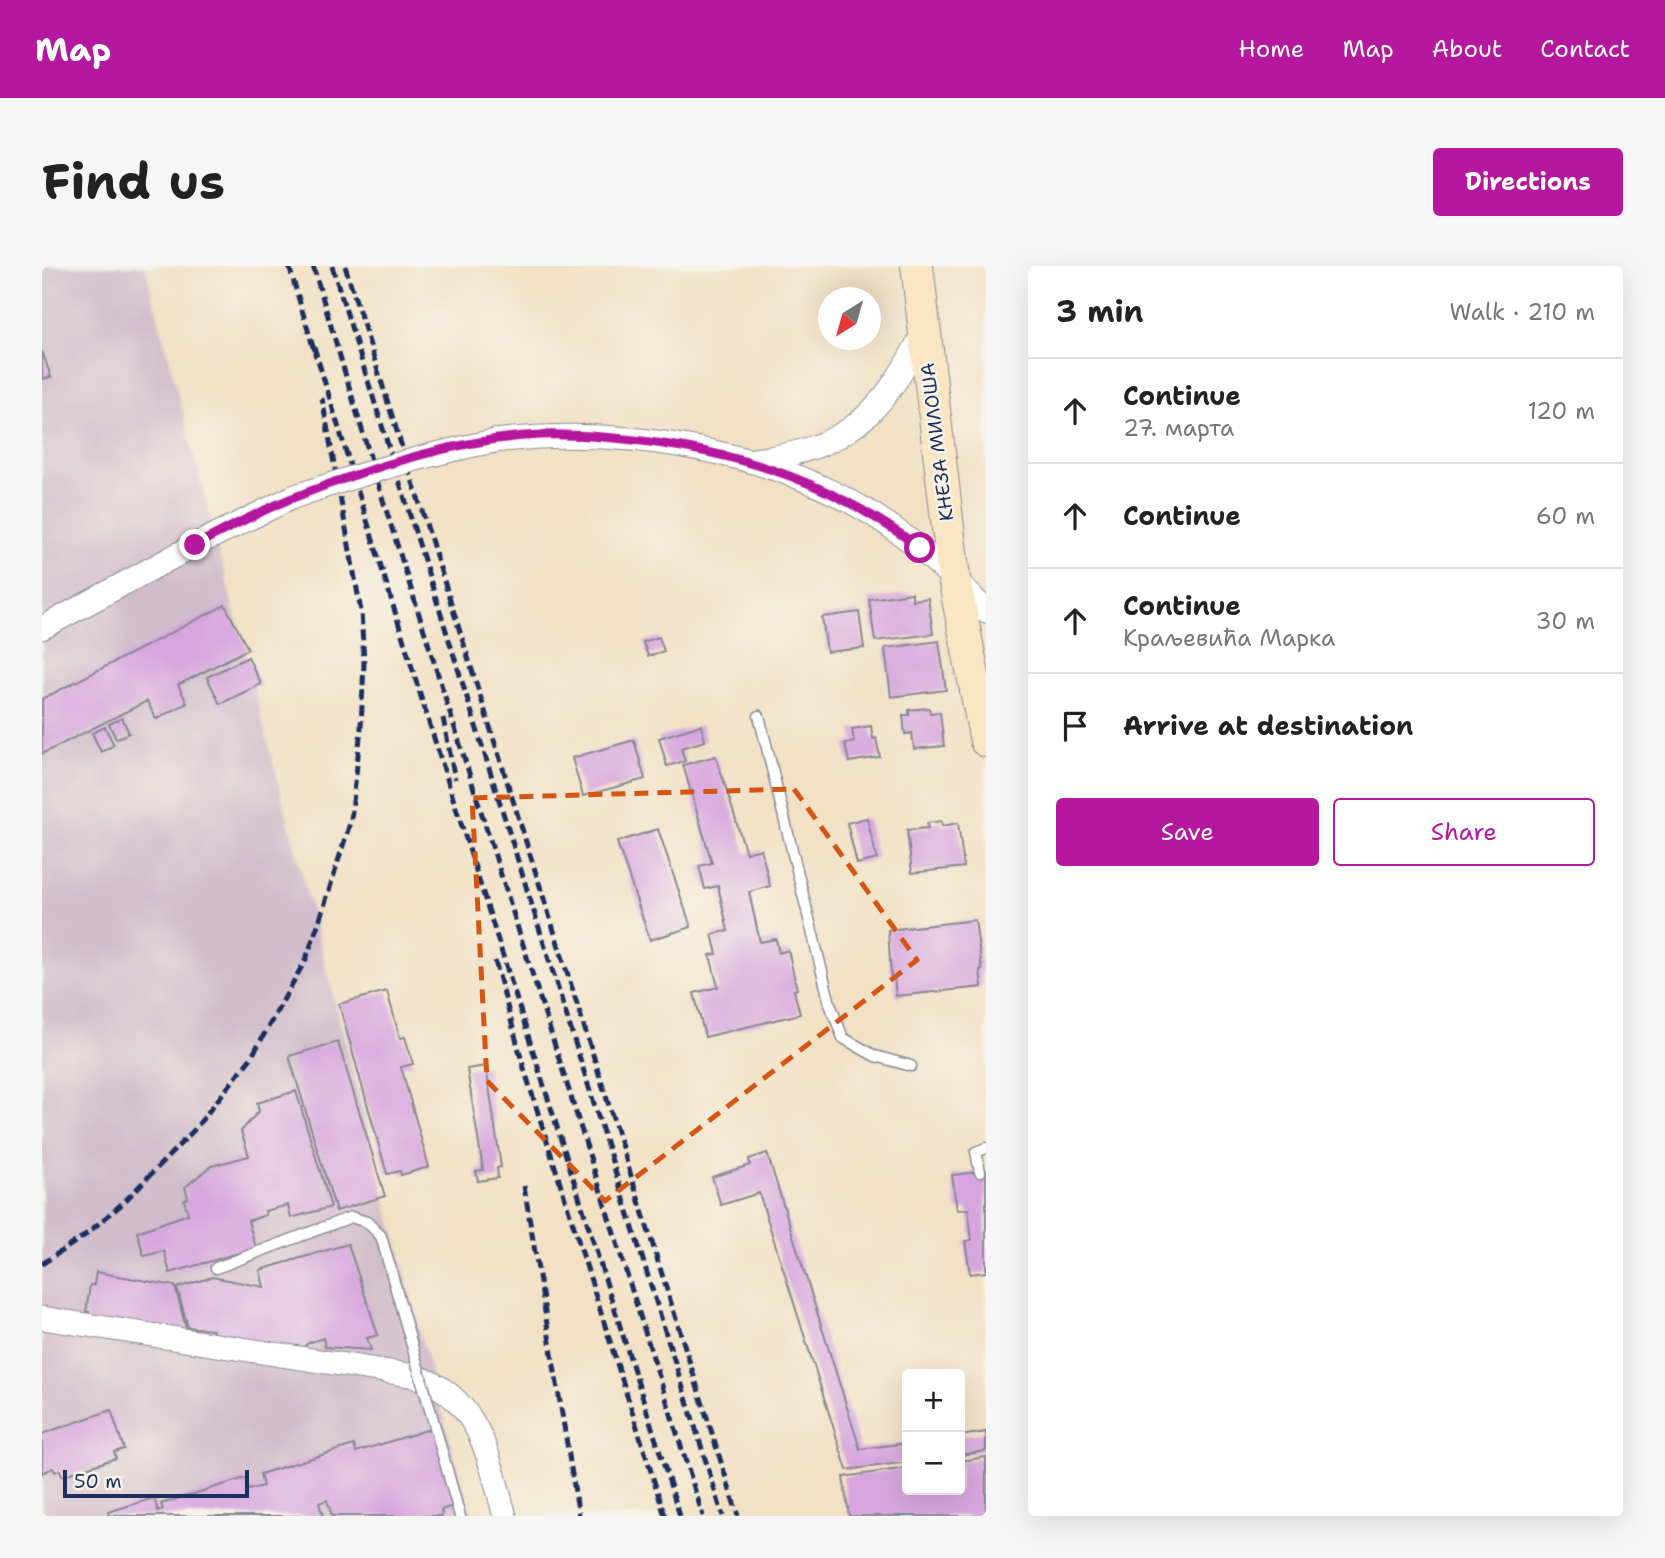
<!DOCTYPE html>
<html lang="en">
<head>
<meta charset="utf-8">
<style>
	:root { --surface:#fff; --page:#f6f6f6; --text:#222; --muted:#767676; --line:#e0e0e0; --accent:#b5179e }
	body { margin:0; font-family:"Shantell Sans",sans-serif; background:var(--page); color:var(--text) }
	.controls { position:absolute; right:21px; bottom:21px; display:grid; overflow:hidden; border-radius:7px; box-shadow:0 7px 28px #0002 }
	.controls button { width:63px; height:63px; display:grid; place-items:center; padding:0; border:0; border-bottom:2px solid var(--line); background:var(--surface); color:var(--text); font:35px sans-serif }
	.compass { position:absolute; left:776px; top:21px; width:63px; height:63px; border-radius:50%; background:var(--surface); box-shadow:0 7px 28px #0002; rotate:217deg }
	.scale { position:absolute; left:21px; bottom:18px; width:186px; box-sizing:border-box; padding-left:7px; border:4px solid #1b2f5e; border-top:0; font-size:19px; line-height:24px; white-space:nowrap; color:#1b2f5e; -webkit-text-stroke:5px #f7f3e8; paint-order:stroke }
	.stop { position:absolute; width:21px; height:21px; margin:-16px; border:5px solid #b5179e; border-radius:50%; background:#fff }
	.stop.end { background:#b5179e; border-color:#fff; box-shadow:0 2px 7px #0008 }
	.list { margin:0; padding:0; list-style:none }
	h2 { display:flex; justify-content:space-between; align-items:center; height:91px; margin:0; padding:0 28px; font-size:30px }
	h2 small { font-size:23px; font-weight:400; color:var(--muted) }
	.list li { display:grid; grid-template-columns:46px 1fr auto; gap:21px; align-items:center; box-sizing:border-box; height:105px; padding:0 28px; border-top:2px solid var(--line) }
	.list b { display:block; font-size:26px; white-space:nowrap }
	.list p { margin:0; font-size:23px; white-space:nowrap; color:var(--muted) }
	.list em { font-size:23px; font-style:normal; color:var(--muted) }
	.actions { display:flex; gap:14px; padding:21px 28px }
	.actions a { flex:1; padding:16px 0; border:2px solid var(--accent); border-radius:7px; text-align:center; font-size:24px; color:var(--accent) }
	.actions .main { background:var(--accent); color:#fff }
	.icon { flex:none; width:38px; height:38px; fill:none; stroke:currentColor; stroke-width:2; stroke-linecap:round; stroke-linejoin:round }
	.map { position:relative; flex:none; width:944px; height:1250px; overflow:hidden; border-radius:7px }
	header { display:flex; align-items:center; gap:42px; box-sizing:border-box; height:98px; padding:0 35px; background:var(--accent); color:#fff }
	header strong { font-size:33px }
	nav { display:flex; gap:38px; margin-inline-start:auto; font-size:24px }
	.intro { display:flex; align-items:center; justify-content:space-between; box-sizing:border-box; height:168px; padding:0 42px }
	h1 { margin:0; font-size:49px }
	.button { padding:18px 32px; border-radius:7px; background:var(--accent); color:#fff; font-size:24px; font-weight:700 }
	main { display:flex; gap:42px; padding:0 42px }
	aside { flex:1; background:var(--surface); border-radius:7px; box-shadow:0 7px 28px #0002 }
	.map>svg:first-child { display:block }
</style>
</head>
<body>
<header>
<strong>Map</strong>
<nav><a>Home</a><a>Map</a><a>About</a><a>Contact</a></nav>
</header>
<div class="intro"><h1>Find us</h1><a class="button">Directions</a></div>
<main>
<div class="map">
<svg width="944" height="1250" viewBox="0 0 944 1250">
	<rect width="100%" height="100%" fill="#f7f3e8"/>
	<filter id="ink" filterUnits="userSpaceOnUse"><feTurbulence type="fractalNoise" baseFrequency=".0143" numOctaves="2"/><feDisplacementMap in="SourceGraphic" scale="14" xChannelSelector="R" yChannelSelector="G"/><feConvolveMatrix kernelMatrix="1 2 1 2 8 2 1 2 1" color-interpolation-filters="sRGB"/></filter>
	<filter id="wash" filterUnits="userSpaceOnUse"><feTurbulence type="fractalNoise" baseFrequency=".00686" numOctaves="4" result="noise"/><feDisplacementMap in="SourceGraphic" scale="28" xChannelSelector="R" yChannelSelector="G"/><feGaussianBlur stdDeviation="1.57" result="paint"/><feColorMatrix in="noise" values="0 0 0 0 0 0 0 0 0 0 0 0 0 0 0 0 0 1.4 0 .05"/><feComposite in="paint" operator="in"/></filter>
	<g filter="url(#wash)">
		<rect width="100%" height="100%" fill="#f2e1c5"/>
		<path fill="#d1bdcb" d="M0 0H103L383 1085 430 1250H0Z"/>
		<g id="blocks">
			<path fill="#d7a6de" d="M0 85 9 111 0 113Z
				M870 327V334L886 332 891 368 833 375 827 333Z
				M183 339 206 383 136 419 145 437 114 453 105 435 0 488V433Z
				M817 346 822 382 785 386 780 351Z
				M617 371 622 385 606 390 601 376Z
				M897 375 904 424 849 431 843 382Z
				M206 391 219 418 178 438 165 411Z
				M887 442 888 447 898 446 902 480 872 483 870 467 863 468 861 449H867V444Z
				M80 452 87 467 74 473 67 458Z
				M659 459 663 475 639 482 643 495 625 500 617 472Z
				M829 460 831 473 834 472 838 491 807 496 803 478 812 476 810 463Z
				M63 461 72 479 59 486 50 467Z
				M592 474 603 513 541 530 530 492Z
				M674 490 704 587 719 583 728 620 707 626 718 676 734 673 737 687 746 684 755 723 752 724 758 748 663 771 652 727 676 721 668 689 675 688 670 668 686 665 676 620 663 623 657 600 670 597 641 499Z
				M825 552 835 593 815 598 805 557Z
				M899 555 900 560 916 557 922 601 870 607 865 564 886 562 885 557Z
				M616 563 649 661 608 674 575 576Z
				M933 654 940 704H938L940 721 854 730 852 711H849L846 664Z
				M345 725 358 772 363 771 371 798 359 801 387 901 359 909 358 905 345 908 297 738Z
				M296 776 343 930 294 945 247 790Z
				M444 800 459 901 455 902 456 912 436 915 434 905 441 904 425 803Z
				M254 825 289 941 249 952 246 939 223 945 224 949 206 955 214 982 128 1007 122 985 102 990 95 966 146 948 142 934 146 932 143 921 169 900 207 890 199 865 217 845 215 837Z
				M725 887 818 1183 865 1177V1196L805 1204 717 927 679 939 670 911 708 899 707 893Z
				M944 905V1006L928 1008 923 975 930 974 926 943 915 944 910 909Z
				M306 978 336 1069 325 1072 329 1084 283 1081 281 1072 266 1077 261 1082 170 1069 171 1064 146 1061 135 1022 170 1011 222 1021 218 1004Z
				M54 1006 133 1020 146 1070 46 1056 47 1046H44L48 1019H52Z
				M69 1144 82 1183 72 1186 74 1192 20 1210 18 1204 13 1206 11 1202 0 1207V1168Z
				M391 1162 414 1239 399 1244 400 1250H290L285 1234 277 1237 281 1250H67L66 1246 112 1232 116 1245 121 1243 119 1238 203 1212 206 1224 221 1220 218 1208 312 1179 314 1186Z
				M944 1166V1185L918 1189V1170Z
				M944 1191V1248L930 1250H807L801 1211 865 1202V1224H918V1195Z"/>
		</g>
	</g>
	<g filter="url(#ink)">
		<use href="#blocks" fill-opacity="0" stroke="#868892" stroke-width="2"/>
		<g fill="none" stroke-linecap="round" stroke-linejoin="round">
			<g stroke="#868892" stroke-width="13">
				<path id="lane" d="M717 450 788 738 801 772 833 790 869 800
					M938 906 934 886 944 882
					M174 1002 309 951 325 956 339 970 365 1062
					M402 1193 418 1250"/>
			</g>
			<g stroke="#868892" stroke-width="25">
				<path id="street" d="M453 175C580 159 738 184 845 258 882 283 913 313 944 345
					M711 194C806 184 841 147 882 65
					M0 362 153 279 251 231
					M0 1052 374 1110C384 1115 395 1118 403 1125 443 1155 450 1205 463 1250"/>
			</g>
			<g stroke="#868892" stroke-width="34">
				<path id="secondary" d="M875 0 912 312 944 475"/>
			</g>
			<use href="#lane" stroke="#fff" stroke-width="10"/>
			<use href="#street" stroke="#fff" stroke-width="23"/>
			<use href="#secondary" stroke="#fbe6c4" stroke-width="32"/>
			<path stroke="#1b2f5e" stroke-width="5" stroke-dasharray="10 5" stroke-linecap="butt" d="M247 0 274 91
				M271 0 341 234 661 1250
				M290 0 681 1250
				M303 0 696 1250
				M272 81 380 434 638 1250
				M401 452 413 513
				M453 695 481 799 623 1250
				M482 920 537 1250
				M0 998 42 970 81 937 152 864 209 792 264 693 279 650 309 554 319 462 322 397 319 345 280 132"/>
			<g stroke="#868892" stroke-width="13" stroke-linecap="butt">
				<path id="lane-bridge" d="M365 1062 402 1193"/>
			</g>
			<g stroke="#868892" stroke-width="25" stroke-linecap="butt">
				<path id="street-bridge" d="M251 231C318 208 383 188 453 175"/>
			</g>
			<use href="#lane-bridge" stroke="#fff" stroke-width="10"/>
			<use href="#street-bridge" stroke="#fff" stroke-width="23"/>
		</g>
	</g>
	<g fill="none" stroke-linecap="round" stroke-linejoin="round" filter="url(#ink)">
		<path stroke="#b5179e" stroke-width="9" d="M153 279C186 263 219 244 253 231 327 202 421 172 499 169 533 168 566 171 600 175 704 188 793 218 878 282"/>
	</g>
	<path fill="none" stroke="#d45514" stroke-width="5" stroke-dasharray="14 9" stroke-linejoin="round" d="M752 523 875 694 563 935 445 815 430 532Z"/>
	<g text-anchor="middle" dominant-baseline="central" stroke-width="5" stroke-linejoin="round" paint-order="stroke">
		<g font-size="19" fill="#1b2f5e" stroke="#f7f3e8">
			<text transform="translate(895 176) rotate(-97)">КНЕЗА МИЛОША</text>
		</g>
	</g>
</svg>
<div class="controls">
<button>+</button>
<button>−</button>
</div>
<svg class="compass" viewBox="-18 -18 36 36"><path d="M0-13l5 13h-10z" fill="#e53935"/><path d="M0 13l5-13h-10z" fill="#767676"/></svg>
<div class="scale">50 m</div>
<div class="stop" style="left:878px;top:282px"></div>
<div class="stop end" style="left:153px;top:279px"></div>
</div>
<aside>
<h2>3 min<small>Walk · 210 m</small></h2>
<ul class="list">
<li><svg class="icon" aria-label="ahead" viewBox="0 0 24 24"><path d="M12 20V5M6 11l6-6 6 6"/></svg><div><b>Continue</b><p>27. марта</p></div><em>120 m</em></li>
<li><svg class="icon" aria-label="ahead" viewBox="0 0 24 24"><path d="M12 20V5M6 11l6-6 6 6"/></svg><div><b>Continue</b></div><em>60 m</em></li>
<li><svg class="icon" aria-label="ahead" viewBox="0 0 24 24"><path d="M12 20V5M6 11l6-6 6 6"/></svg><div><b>Continue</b><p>Краљевића Марка</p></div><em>30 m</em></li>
<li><svg class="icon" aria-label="arrive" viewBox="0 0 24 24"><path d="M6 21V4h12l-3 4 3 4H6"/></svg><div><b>Arrive at destination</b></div></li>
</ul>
<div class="actions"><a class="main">Save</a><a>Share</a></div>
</aside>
</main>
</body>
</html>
